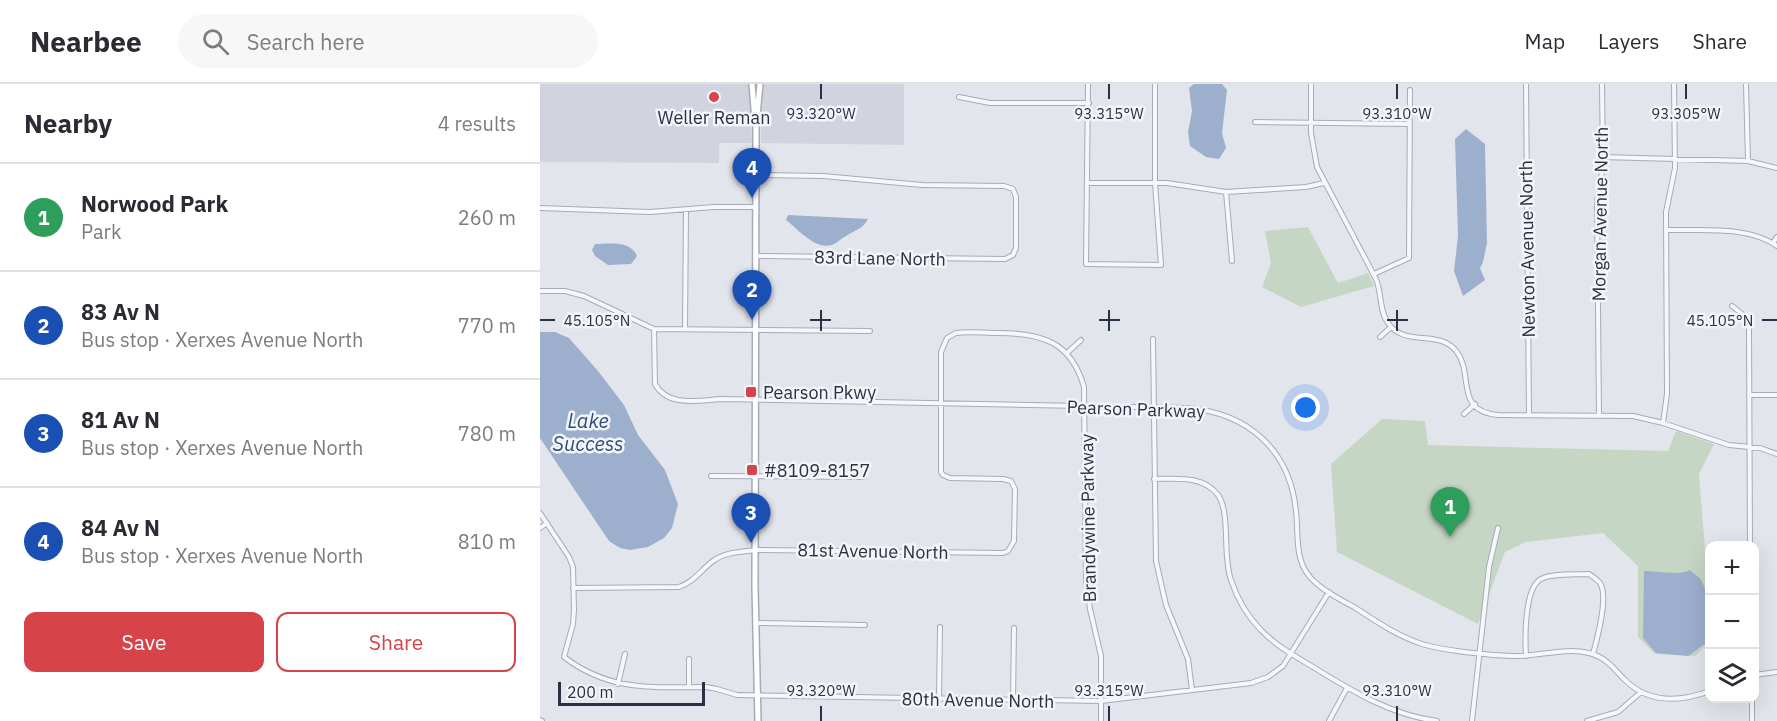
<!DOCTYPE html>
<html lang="en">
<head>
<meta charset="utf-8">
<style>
	:root { --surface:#fff; --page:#f7f7f7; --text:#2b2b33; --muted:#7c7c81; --line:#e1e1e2; --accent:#d64349 }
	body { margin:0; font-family:"IBM Plex Sans",sans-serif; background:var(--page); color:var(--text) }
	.controls { position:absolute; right:18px; bottom:18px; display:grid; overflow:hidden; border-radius:12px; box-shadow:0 6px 24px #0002 }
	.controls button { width:54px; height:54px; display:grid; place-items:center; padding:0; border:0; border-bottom:2px solid var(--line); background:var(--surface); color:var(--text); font:30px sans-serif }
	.scale { position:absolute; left:18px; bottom:15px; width:147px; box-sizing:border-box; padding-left:6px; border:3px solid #293145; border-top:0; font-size:16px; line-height:21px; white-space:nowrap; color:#293145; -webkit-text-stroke:4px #f3f5f9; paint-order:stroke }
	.you { position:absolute; left:766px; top:324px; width:21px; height:21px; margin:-15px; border:4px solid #fff; border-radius:50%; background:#1a73e8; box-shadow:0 0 0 9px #1a73e833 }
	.badge { display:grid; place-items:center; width:39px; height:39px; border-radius:50%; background:var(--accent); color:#fff; font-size:20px; font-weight:700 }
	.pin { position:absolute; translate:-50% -50px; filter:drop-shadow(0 2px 3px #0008) }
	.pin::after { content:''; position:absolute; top:32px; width:21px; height:18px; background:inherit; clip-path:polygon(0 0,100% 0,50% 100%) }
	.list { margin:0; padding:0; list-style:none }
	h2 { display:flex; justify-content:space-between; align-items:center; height:78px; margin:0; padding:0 24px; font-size:26px }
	h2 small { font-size:20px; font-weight:400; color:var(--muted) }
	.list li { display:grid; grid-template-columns:39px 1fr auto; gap:18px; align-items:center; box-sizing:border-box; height:108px; padding:0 24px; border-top:2px solid var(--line) }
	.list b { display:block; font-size:22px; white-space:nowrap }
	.list p { margin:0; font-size:20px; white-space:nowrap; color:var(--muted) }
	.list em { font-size:20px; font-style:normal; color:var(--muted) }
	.actions { display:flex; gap:12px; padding:18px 24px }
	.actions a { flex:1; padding:14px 0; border:2px solid var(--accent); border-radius:12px; text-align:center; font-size:21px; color:var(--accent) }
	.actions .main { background:var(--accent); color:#fff }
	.icon { flex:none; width:33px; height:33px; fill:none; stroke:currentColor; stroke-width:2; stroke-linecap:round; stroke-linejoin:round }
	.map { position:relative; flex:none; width:1237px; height:637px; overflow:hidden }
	header { display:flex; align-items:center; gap:36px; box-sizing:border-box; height:84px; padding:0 30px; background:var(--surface); border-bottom:2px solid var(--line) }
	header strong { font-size:28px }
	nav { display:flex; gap:33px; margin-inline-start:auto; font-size:21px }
	.search { width:420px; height:54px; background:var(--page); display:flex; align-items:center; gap:15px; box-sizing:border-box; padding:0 21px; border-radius:33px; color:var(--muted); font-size:22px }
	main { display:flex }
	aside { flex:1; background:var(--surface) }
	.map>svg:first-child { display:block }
</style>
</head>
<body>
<header>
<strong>Nearbee</strong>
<div class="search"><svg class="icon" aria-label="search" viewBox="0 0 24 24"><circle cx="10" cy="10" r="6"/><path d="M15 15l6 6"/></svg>Search here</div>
<nav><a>Map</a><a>Layers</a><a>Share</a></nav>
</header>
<main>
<aside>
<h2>Nearby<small>4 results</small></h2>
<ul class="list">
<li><span class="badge" style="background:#2e9e5b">1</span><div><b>Norwood Park</b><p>Park</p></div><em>260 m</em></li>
<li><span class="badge" style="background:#1a4fb4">2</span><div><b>83 Av N</b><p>Bus stop · Xerxes Avenue North</p></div><em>770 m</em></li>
<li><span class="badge" style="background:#1a4fb4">3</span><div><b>81 Av N</b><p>Bus stop · Xerxes Avenue North</p></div><em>780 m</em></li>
<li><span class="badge" style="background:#1a4fb4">4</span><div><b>84 Av N</b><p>Bus stop · Xerxes Avenue North</p></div><em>810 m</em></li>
</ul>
<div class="actions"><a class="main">Save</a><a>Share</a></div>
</aside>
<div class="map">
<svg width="1237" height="637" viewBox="0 0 1237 637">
	<rect width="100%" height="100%" fill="#e3e5ec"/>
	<path fill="#d1d4de" d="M0 0H210L212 59H179V79L0 78Z
		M224 0H364V61L221 59V28Z"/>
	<path fill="#c6d6c4" d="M768 143 798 199 828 189 834 202 761 223 722 203 731 179 725 147Z
		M842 335 885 337 888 361 1128 367 1136 347 1174 360 1159 390 1169 513V558L1155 572 1115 570 1098 553V482L1063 449 986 458 965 468 938 540 797 468 791 380Z"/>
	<path fill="#9cafcd" d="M654 0H682L687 6 682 49 686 64 679 75 666 73 650 62 648 48 652 27 649 4Z
		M926 45 945 60 947 159 943 178 940 184 945 196 923 212 914 187 918 152 915 55Z
		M248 131 328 135C323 145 315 146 306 152 302 154 298 158 294 160 277 168 259 146 246 136Z
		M55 160C70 160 90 156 97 172L91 180 68 181 55 172 52 166Z
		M0 248H15L29 254 58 287 84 321 98 351 125 386 138 420 132 444 124 454 108 463 90 466 80 464 69 457 0 354Z
		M1150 486C1153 489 1159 493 1161 496 1170 510 1171 544 1166 559L1148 572 1116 569 1103 554 1104 487C1118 487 1139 492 1150 486Z"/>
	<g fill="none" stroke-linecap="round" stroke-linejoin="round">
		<g stroke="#a7abb7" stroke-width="6">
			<path id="street" d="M548 0 546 180 621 181 615 99V0
				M771 0V49L777 83 836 195C842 209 839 227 848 239 865 264 899 244 917 268 934 291 914 327 958 331L1093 332 1123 339 1189 361 1220 364 1237 370
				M986 0 989 331
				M1206 0 1208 77
				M419 13 450 19H549
				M715 38 870 40
				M1062 73 1208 77 1237 84
				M547 99H627L686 108 766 103 784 99
				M686 108 692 177
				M0 124 110 128 174 123H216
				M1126 146C1162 147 1206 141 1237 162
				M1233 159 1237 153
				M216 172 465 175 473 171 476 164V113L473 105 464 102 382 101 283 92 216 91
				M834 190 869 174 870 6
				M0 207H25L44 212 114 245 330 247
				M1192 222 1206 233 1209 245 1210 462
				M114 245 115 300C128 324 160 316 182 315L648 324C708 329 750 366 756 427 759 453 753 480 776 499 787 509 801 516 814 523 836 537 857 552 882 560 904 567 948 571 972 572 997 573 1025 563 1049 569 1066 573 1074 585 1085 596 1109 620 1140 618 1170 607
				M145 245 146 126
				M840 253 851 243
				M613 255 616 477 626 521 648 575 652 606
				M527 269 541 256
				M1209 311H1237
				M924 330 935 320
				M1059 332 1057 117 1063 82 1062 0
				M1123 339 1127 310 1126 128 1135 84 1134 0
				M171 392 324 393
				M614 395C636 395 663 391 678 411 691 430 682 471 691 496 697 514 707 532 721 546 736 562 755 572 773 583 812 607 851 631 897 637
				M0 429 29 473 33 483 34 526 33 540 24 573C70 608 112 603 166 603L177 605 197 611 561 617 711 599 728 593 743 582 789 508
				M0 444 7 439
				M33 504 139 503C154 498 161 486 173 477 185 468 200 468 215 466L463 469 468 467 474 457 475 405 471 397 463 395 410 394 403 391 401 388V268L407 254 416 249C430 247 444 249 458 249 501 249 531 257 544 303L546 495 550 525 561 572V637
				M216 539 325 541
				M986 572C985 555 984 504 1001 495 1014 489 1035 491 1049 490 1053 493 1057 495 1060 499 1069 513 1057 555 1053 570
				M149 575V603
				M1214 591 1237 588
				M78 600 85 570
				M1212 614V637
				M399 615 400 543
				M473 616 474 544
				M0 636 2 637
				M789 637 807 604
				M932 637 949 483 958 444
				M1047 637 1078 628 1101 608"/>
		</g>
		<g stroke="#a7abb7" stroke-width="8">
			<path id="secondary" d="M212 0 215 37
				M218 637 215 503 216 42 220 0"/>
		</g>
		<use href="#street" stroke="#f6f7fa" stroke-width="4"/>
		<use href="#secondary" stroke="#fff" stroke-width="5"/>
	</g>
	<path fill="none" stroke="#293145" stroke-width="2" d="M281 0V15M569 0V15M857 0V15M1146 0V15M281 226V247M569 226V247M857 226V247M0 236H15M270 236H291M559 236H580M847 236H868M1222 236H1237M281 622V637M569 622V637M857 622V637"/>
	<g fill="#d64349" stroke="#f3f5f9" stroke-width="2">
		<circle cx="174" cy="13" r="6"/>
		<rect x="205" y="302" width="12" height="12" rx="3"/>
		<rect x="206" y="380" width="12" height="12" rx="3"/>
	</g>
	<g text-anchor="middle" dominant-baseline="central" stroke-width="5" stroke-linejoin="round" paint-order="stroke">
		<g font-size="18" fill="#293145" stroke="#f3f5f9" text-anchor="start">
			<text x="174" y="33" text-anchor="middle">Weller Reman</text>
			<text x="223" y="308">Pearson Pkwy</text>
			<text x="224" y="386">#8109-8157</text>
		</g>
		<g font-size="18" fill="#293145" stroke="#f3f5f9">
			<text transform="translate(1060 130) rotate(-89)">Morgan Avenue North</text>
			<text transform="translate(987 165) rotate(-91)">Newton Avenue North</text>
			<text transform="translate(340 174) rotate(1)">83rd Lane North</text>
			<text transform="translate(596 325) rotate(2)">Pearson Parkway</text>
			<text transform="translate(548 434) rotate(-91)">Brandywine Parkway</text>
			<text transform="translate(333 467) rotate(1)">81st Avenue North</text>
			<text transform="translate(438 616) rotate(1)">80th Avenue North</text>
		</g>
		<g font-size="20" font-style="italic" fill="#314a7c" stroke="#f3f5f9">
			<text x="48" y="336">Lake<tspan x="48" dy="23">Success</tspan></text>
		</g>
	</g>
	<g font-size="15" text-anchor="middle" fill="#293145" stroke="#f3f5f9" stroke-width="5" stroke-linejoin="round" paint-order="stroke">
		<text x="281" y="35">93.320°W</text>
		<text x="569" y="35">93.315°W</text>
		<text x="857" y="35">93.310°W</text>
		<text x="1146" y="35">93.305°W</text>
		<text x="57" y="242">45.105°N</text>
		<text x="1180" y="242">45.105°N</text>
		<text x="281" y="612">93.320°W</text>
		<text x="569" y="612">93.315°W</text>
		<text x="857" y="612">93.310°W</text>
	</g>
</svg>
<div class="controls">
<button>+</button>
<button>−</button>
<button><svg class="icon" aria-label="layers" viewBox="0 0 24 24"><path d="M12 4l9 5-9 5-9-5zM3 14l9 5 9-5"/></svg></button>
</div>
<div class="scale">200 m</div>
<div class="you"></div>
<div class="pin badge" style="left:910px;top:453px;background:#2e9e5b">1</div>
<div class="pin badge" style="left:212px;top:236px;background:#1a4fb4">2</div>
<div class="pin badge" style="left:211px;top:459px;background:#1a4fb4">3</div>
<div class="pin badge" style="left:212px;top:114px;background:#1a4fb4">4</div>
</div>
</main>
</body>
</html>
